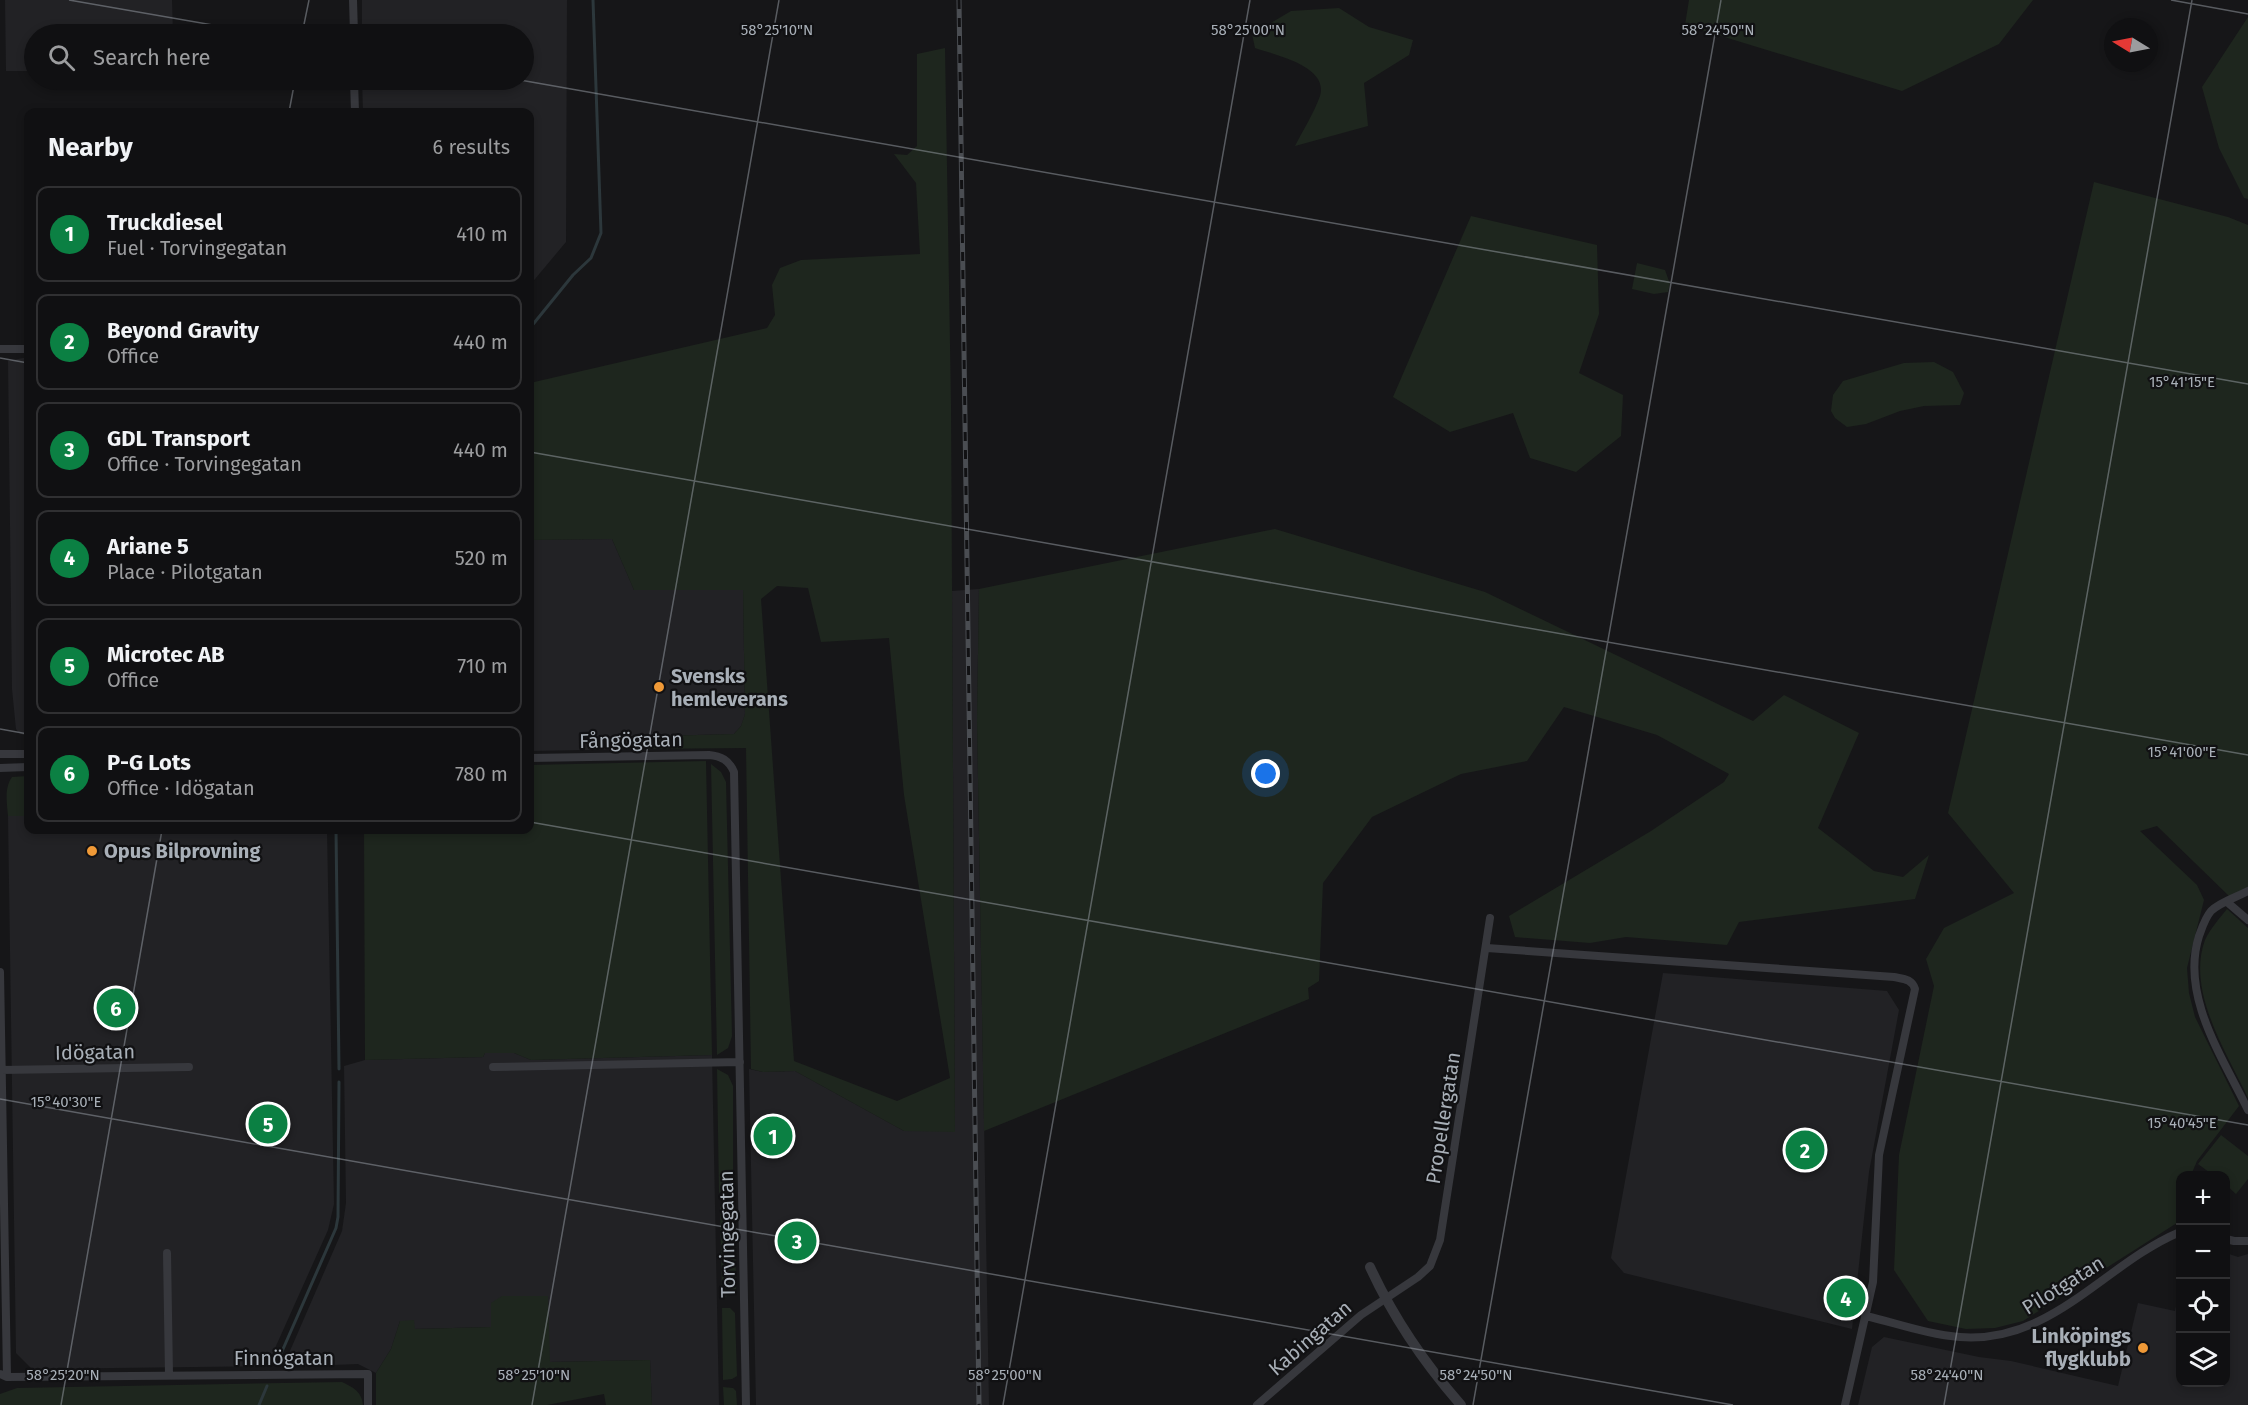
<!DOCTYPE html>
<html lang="en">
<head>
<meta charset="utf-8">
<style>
	:root { --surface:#101012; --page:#1e1e20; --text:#f1f3f6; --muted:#9c9d9f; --line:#303032; --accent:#0b8043 }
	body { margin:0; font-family:"Fira Sans",sans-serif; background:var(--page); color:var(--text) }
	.controls { position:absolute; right:18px; bottom:18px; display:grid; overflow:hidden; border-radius:12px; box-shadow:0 3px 9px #0003 }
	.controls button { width:54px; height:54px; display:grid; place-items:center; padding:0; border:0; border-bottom:2px solid var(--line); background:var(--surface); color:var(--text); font:30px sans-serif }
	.compass { position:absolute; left:2104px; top:18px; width:54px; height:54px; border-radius:50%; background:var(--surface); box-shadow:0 3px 9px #0003; rotate:280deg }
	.you { position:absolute; left:1266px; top:774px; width:21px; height:21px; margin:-15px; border:4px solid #fff; border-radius:50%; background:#1a73e8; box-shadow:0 0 0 9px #1a73e833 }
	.badge { display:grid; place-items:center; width:39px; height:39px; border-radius:50%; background:var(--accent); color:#fff; font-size:20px; font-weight:700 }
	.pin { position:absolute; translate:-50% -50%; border:3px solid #fff; box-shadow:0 2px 6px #0006 }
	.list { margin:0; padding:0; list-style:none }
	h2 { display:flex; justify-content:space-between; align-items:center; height:78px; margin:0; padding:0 24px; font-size:26px }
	h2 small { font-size:20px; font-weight:400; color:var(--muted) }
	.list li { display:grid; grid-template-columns:39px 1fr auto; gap:18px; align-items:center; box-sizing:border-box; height:96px; margin:0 12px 12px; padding:0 12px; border:2px solid var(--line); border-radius:12px }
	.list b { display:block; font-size:22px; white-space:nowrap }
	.list p { margin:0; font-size:20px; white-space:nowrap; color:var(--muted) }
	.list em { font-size:20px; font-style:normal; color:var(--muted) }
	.icon { flex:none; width:33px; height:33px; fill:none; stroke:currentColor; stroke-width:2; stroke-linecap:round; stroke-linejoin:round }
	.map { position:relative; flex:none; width:2248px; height:1405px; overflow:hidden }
	.search { position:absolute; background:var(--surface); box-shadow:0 3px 9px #0003; left:24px; top:24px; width:510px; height:66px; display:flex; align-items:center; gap:15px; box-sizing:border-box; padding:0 21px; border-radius:33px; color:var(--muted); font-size:22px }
	.panel { position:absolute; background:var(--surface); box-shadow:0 3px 9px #0003; left:24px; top:108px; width:510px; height:726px; border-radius:12px }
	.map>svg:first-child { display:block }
</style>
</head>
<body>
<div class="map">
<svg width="2248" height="1405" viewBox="0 0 2248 1405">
	<rect width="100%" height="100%" fill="#161618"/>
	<path fill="#222225" d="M5 0H172L173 34H34V71H6Z
		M362 0H567L566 242 530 285V112H363L362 80H524V34H362Z
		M28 357V737L19 733 16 729 12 689 8 361Z
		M612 539 634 590 743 589 745 714 741 726 734 734 624 737 637 749 530 751V540Z
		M979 589 977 720 989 1405H756L749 1069 763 1072 795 1071 904 1131H955L952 591Z
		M8 816H28V830H327L334 1204 328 1230 267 1366 32 1369 16 1353Z
		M1663 973 1887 991 1899 1010 1869 1172 1852 1329 1624 1273 1611 1258Z
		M485 1053H514L531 1060 712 1055 719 1405H652L650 1360 549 1362 548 1297 491 1303V1327L414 1329 400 1321 391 1349 376 1373 358 1364 283 1367 342 1231 346 1203 344 1066 365 1060 483 1057Z
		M2226 1253 2238 1257 2248 1254V1405H1858L1872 1347 1884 1337 1979 1357 2011 1361 2118 1386 2138 1303 2175 1311 2180 1286V1382H2226Z"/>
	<path fill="#1e261e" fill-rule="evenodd" d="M1689 0H2033L1999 44 1902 91 1685 25Z
		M1339 8 1369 27 1413 40 1409 55 1364 83 1368 126 1295 146C1303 130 1314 113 1320 96 1329 66 1275 55 1255 48L1252 34 1291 11Z
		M2248 17V199L2244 198 2219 148 2202 87Z
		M945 48 951 404 955 1132 904 1131 795 1071 763 1072 751 1069 746 748 637 749 623 737 734 734 741 726 745 714 743 590H634L612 539 530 540V383L767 328 775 315 772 285 780 268 801 260 920 254 916 183 894 154 907 155 917 146V54ZM777 586 808 588 821 642 889 638 904 795 950 1078 897 1101 794 1061 761 599Z
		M2094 182 2228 217 2248 225V887L2230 897 2157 826 2140 831 2197 885 2204 900 2187 968 2189 993 2195 1017 2239 1106 2197 1161 2191 1175 2180 1176V1221L2023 1321 1995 1328 1966 1329 1928 1321 1894 1270 1899 1155 1934 986 1926 959 1944 928 2014 893 1948 813Z
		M1471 216 1597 245 1599 314 1579 373 1623 395 1621 436 1576 472 1530 458 1513 413 1450 432 1393 397Z
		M1637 263 1665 270 1670 284 1668 292 1654 294 1632 289Z
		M1934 362 1953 372 1964 393 1960 405 1924 406 1900 411 1866 424 1847 427 1835 418 1831 411 1833 395 1843 381 1904 363Z
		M1275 529 1485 592 1753 721 1784 695 1859 733 1818 828 1874 871 1903 877 1929 855 1915 899 1739 922 1727 945 1626 937 1590 943 1515 937 1509 916 1651 831 1724 782 1729 774 1657 735 1564 707 1527 761 1461 774 1372 817 1323 883 1319 981 1308 988 1309 999 984 1131 977 720 979 589Z
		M706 761 712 1055 531 1060 514 1053H485L483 1057 365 1060 364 830H530V765Z
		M711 764 721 772 726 782 732 1036 728 1048 717 1055Z
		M28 776V816H8C7 803 4 788 12 777Z
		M2227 909 2248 928V1098C2227 1053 2186 991 2205 940 2210 929 2219 919 2227 909Z
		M717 1069 728 1075 733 1086V1179L727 1189 719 1193Z
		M2221 1135 2248 1156V1179L2236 1194 2226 1185V1176L2213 1175 2198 1164Z
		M720 1206 729 1211 735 1221 736 1289 730 1295 722 1298Z
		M502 1296H548L550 1362 650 1360 652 1405H606L604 1394 547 1405H376V1373L391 1349 400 1321 414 1320 415 1329 491 1327V1303Z
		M722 1308H730L735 1313 737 1376 732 1379 723 1380Z
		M342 1382C353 1387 362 1392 363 1405H0V1394L17 1388Z
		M723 1387 733 1388 736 1391 737 1405H724Z"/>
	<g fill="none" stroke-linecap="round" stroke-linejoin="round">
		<path stroke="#2c373b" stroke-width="3" d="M530 328 573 275 591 258 601 233 593 0
			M336 830 339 1069
			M280 1356 336 1228 338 1217 339 1082
			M259 1405 267 1386"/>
		<path stroke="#37383d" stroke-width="8" d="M353 0 354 34
			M354 80 355 112
			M0 349H28
			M0 754H28
			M530 758 709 755C721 756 729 760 734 772L746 1405
			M0 768 28 767
			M2248 891C2237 897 2220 902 2211 911 2205 918 2202 928 2199 936 2180 996 2223 1058 2248 1110
			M2227 902 2248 920
			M1487 948 1894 977C1904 979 1912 979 1915 989L1879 1155 1873 1282 1845 1405
			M0 972 7 1377
			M493 1067 740 1062
			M1 1070 189 1067
			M2226 1239 2234 1241H2248
			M167 1253 169 1375
			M1866 1316C1896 1323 1929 1335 1960 1337 2052 1344 2104 1264 2180 1232
			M0 1374 7 1377 368 1374V1405
			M1257 1405 1361 1315 1418 1277 1430 1266 1440 1240 1490 918"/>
		<path stroke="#37383d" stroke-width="10" d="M1370 1267C1393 1317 1425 1364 1461 1405"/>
		<g stroke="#4a4d52" stroke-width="5">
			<path id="rail" d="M959 0 979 1405"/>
		</g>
		<use href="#rail" stroke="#111113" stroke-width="3" stroke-dasharray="9" stroke-linecap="butt"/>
	</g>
	<path fill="none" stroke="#a8afb7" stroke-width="1.5" stroke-opacity="0.45" d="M69 0 265 34M2171 0 2248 14M302 34 309 0M520 80 2248 384M289 112 295 80M0 358 28 363M530 452 2248 755M0 729 28 734M530 822 2248 1125M0 1099 1733 1405M61 1405 162 830M532 1405 779 0M1003 1405 1250 0M1473 1405 1721 0M1944 1405 2192 0"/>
	<g fill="#ef9937" stroke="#111113" stroke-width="2">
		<circle cx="659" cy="687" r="6"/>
		<circle cx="92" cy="851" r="6"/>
		<circle cx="2143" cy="1348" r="6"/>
	</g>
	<g text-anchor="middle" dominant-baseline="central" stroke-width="4.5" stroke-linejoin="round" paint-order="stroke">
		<g font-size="20" font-weight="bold" fill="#a8afb7" stroke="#111113" text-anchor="start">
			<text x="671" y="676">Svensks<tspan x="671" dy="23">hemleverans</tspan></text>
			<text x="104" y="851">Opus Bilprovning</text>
			<text x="2131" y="1336" text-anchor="end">Linköpings<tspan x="2131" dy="23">flygklubb</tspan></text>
		</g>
		<g font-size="20" fill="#a8afb7" stroke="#111113">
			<text transform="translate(631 740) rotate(-1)">Fångögatan</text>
			<text transform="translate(95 1052) rotate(-1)">Idögatan</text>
			<text transform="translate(1443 1118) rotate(-81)">Propellergatan</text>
			<text transform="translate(727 1234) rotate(-91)">Torvingegatan</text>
			<text transform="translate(2063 1285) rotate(-32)">Pilotgatan</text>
			<text transform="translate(1310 1338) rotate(-41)">Kabingatan</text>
			<text x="284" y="1358">Finnögatan</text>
		</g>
	</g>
	<g font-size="15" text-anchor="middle" fill="#a8afb7" stroke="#111113" stroke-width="4.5" stroke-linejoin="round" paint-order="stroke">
		<text x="777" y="35">58°25'10"N</text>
		<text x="1248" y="35">58°25'00"N</text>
		<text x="1718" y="35">58°24'50"N</text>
		<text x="2182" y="387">15°41'15"E</text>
		<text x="2182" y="757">15°41'00"E</text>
		<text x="66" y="1107">15°40'30"E</text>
		<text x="2182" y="1128">15°40'45"E</text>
		<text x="63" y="1380">58°25'20"N</text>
		<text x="534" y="1380">58°25'10"N</text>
		<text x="1005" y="1380">58°25'00"N</text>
		<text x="1476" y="1380">58°24'50"N</text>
		<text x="1947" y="1380">58°24'40"N</text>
	</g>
</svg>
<div class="controls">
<button>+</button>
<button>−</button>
<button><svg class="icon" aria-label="locate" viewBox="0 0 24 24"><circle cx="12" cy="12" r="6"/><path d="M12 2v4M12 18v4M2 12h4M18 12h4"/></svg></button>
<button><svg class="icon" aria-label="layers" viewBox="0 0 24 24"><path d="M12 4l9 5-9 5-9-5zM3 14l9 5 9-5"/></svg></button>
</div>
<svg class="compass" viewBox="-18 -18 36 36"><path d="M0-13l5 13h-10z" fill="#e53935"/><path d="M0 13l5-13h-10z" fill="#9c9d9f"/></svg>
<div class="you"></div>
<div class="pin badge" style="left:773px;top:1136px">1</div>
<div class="pin badge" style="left:1805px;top:1150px">2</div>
<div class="pin badge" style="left:797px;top:1241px">3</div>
<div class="pin badge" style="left:1846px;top:1298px">4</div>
<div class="pin badge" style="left:268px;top:1124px">5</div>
<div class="pin badge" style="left:116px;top:1008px">6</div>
<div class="search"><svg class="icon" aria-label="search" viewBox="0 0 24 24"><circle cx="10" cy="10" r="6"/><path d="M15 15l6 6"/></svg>Search here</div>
<section class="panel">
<h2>Nearby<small>6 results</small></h2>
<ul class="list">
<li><span class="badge">1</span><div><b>Truckdiesel</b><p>Fuel · Torvingegatan</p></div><em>410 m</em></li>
<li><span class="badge">2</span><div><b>Beyond Gravity</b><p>Office</p></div><em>440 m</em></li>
<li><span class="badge">3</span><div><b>GDL Transport</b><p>Office · Torvingegatan</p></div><em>440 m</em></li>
<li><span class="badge">4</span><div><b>Ariane 5</b><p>Place · Pilotgatan</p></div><em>520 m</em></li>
<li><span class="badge">5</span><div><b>Microtec AB</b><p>Office</p></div><em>710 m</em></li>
<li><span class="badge">6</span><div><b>P-G Lots</b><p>Office · Idögatan</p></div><em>780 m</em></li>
</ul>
</section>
</div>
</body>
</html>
